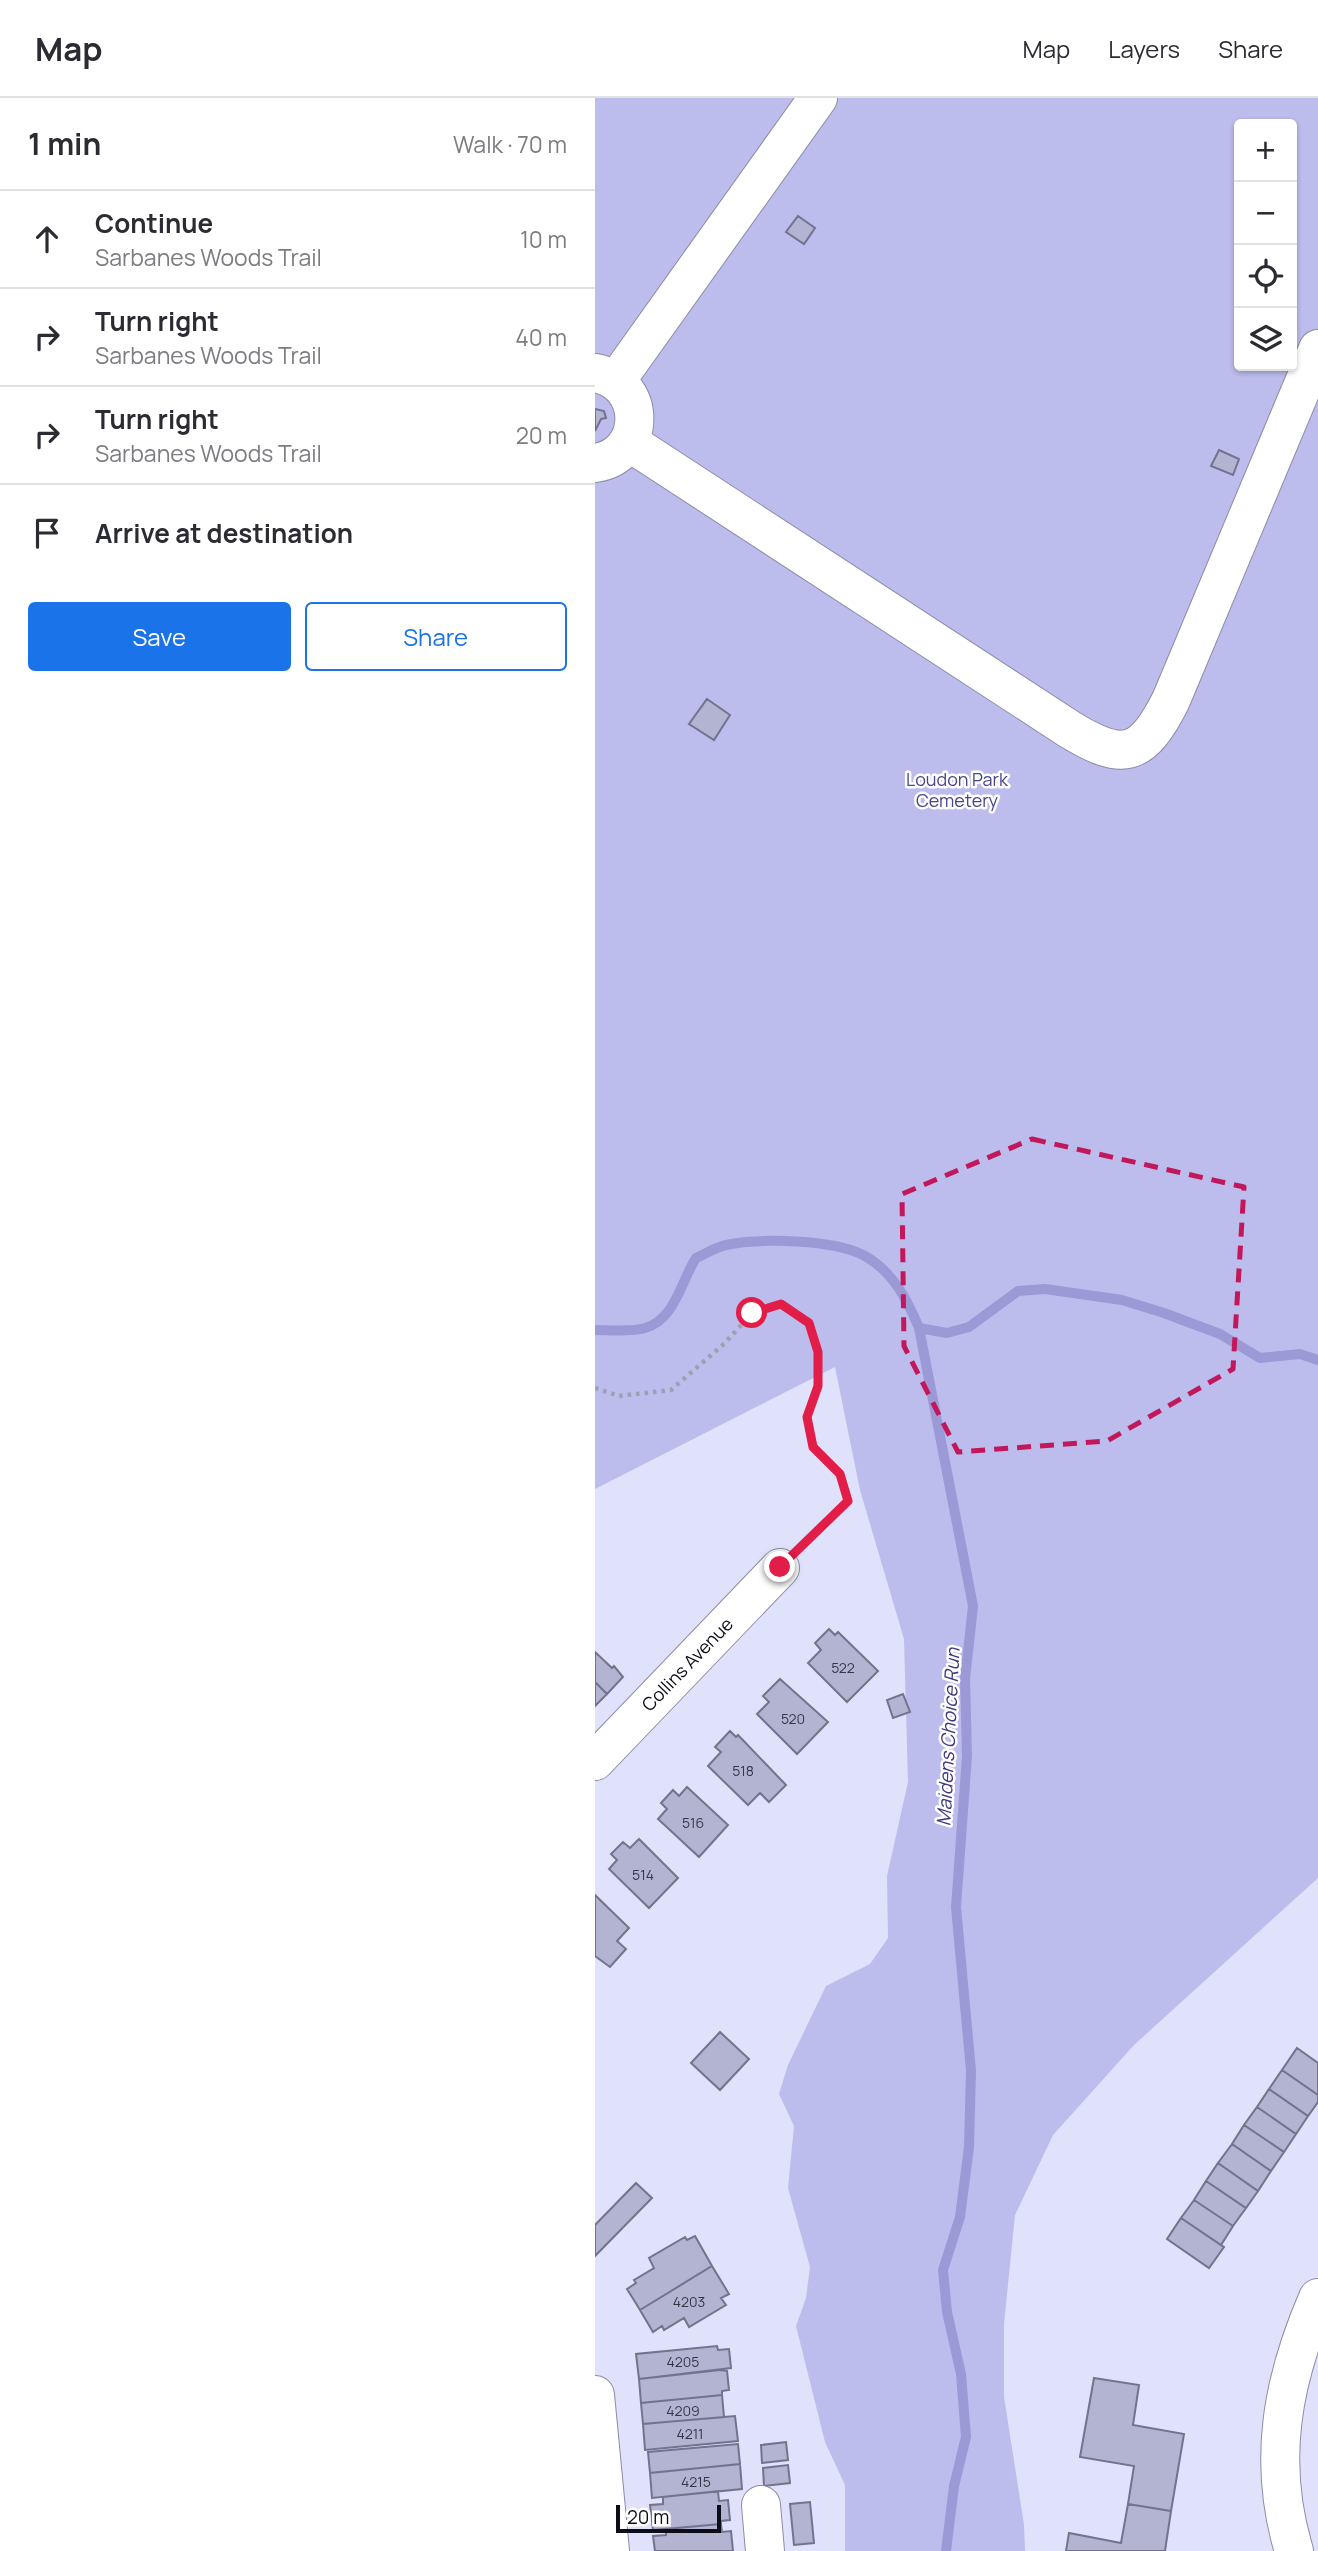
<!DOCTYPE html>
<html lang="en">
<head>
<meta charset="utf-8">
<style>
	:root { --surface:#fff; --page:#f7f7f7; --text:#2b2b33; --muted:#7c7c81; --line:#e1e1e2; --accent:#1a73e8 }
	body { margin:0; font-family:Manrope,sans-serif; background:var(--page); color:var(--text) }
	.controls { position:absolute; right:21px; top:21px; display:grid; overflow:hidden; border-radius:7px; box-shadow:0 2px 5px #0004 }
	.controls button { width:63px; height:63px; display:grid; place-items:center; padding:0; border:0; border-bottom:2px solid var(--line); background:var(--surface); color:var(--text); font:35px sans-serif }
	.scale { position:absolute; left:21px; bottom:18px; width:105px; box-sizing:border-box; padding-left:7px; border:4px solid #0d0d17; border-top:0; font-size:19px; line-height:24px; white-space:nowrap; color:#0d0d17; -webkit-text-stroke:5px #fff; paint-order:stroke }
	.stop { position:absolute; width:21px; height:21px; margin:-16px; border:5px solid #e11d48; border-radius:50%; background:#fff }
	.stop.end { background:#e11d48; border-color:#fff; box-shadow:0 2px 7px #0008 }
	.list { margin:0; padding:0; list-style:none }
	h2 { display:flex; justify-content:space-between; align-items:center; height:91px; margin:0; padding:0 28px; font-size:30px }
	h2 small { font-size:23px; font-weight:400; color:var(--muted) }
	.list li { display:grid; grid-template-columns:46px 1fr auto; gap:21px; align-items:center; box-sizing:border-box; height:98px; padding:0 28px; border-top:2px solid var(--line) }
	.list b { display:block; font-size:26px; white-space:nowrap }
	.list p { margin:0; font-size:23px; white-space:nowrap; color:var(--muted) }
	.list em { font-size:23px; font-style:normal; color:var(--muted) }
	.actions { display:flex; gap:14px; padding:21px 28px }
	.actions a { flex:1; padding:16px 0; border:2px solid var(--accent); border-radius:7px; text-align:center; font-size:24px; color:var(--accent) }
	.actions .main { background:var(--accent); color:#fff }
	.icon { flex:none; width:38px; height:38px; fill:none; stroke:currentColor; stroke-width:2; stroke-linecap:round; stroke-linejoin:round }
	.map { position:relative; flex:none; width:723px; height:2453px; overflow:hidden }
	header { display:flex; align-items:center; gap:42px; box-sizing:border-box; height:98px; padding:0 35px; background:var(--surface); border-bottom:2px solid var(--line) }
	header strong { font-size:33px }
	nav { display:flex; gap:38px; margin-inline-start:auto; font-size:24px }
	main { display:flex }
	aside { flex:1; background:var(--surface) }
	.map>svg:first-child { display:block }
</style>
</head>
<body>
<header>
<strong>Map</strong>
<nav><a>Map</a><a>Layers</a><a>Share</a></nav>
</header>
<main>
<aside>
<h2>1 min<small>Walk · 70 m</small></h2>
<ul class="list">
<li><svg class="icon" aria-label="ahead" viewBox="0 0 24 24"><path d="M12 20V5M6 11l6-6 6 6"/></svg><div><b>Continue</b><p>Sarbanes Woods Trail</p></div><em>10 m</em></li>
<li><svg class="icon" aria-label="right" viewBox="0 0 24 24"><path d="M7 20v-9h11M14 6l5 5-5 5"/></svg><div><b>Turn right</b><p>Sarbanes Woods Trail</p></div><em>40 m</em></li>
<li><svg class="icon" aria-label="right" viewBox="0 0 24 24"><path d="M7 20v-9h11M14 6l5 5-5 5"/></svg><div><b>Turn right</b><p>Sarbanes Woods Trail</p></div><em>20 m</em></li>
<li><svg class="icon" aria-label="arrive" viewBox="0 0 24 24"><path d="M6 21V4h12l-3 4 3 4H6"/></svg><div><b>Arrive at destination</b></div></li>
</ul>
<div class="actions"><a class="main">Save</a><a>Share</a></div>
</aside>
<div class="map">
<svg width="723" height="2453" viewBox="0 0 723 2453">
	<rect width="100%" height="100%" fill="#e0e1fa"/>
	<path fill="#bcbced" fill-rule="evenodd" d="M0 0H723V1780L539 1947 458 2037 420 2117 409 2226V2299L429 2427 430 2453H250V2387L230 2344 201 2228 211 2200 215 2169 193 2090 199 2028 184 1996 193 1967 231 1888 275 1866 293 1840 292 1778 313 1684 309 1541 265 1392 240 1269 0 1391ZM644 26H697V268H644Z"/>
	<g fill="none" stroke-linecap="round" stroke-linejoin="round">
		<path stroke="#9b9ad7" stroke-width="10" d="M324 1230 352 1235 374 1229 423 1193 450 1191 527 1202 569 1215 625 1236 665 1260 705 1256 723 1262
			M0 1232C15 1232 36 1234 50 1230 80 1222 86 1183 101 1160 110 1156 121 1149 131 1147 165 1140 239 1141 270 1158 298 1174 312 1201 324 1230L378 1508 370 1581 372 1658 361 1809 376 1973 374 2049 365 2119 348 2172 352 2214 366 2276 371 2339 359 2388 351 2453"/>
	</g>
	<path fill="#b3b4d2" stroke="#73738f" stroke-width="2" d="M203 118 220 130 209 146 191 134Z
		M0 311 9 313 11 320 6 321 0 333Z
		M624 352 644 361 638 377 616 368Z
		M112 601 135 617 119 642 94 626Z
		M234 1531 240 1537 243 1534 283 1573 252 1604 213 1565 226 1552 220 1545Z
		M0 1554 17 1570 19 1568 28 1579 12 1596 0 1584Z
		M185 1581 233 1624 202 1656 162 1616 174 1604 168 1598Z
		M0 1584 12 1596 0 1608Z
		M308 1596 315 1614 298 1620 292 1602Z
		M135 1633 141 1639 143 1637 191 1687 174 1704 165 1695 153 1707 113 1668 126 1654 120 1649Z
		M92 1689 133 1727 104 1759 63 1721 72 1711 66 1705 78 1692 84 1698Z
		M44 1741 83 1780 54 1810 14 1771 22 1762 16 1756 28 1744 35 1750Z
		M0 1797 34 1830 22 1843 31 1851 15 1869 0 1858Z
		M125 1934 154 1961 125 1992 96 1965Z
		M702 1950 723 1965V1997L687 1972Z
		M687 1972 723 1997V2004L713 2018 674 1991Z
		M674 1991 713 2018 701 2036 662 2009Z
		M662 2009 701 2036 689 2054 649 2027Z
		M649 2027 689 2054 676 2073 637 2046Z
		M637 2046 676 2073 663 2093 623 2065Z
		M623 2065 663 2093 651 2110 611 2083Z
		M611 2083 651 2110 638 2128 599 2102Z
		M41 2085 57 2100 0 2158V2127Z
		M599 2102 638 2128 626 2147 586 2120Z
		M586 2120 629 2149 614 2170 572 2141Z
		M100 2138 117 2168 45 2212 32 2191 41 2185 39 2182 59 2170 54 2160 90 2139 92 2142Z
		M117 2168 134 2196 126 2200 131 2207 94 2229 89 2220 69 2232 67 2228 58 2234 45 2212Z
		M122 2248 123 2252 134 2251 136 2270 44 2281 41 2256Z
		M125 2272 132 2273 134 2292 127 2293V2297L46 2305 44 2281Z
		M499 2280 544 2287 538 2327 589 2336 576 2413 533 2406 539 2368 485 2359Z
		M127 2297 129 2319 48 2326 46 2305Z
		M140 2318 143 2343 50 2352 48 2326Z
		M191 2344 193 2362 167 2365 166 2347Z
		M143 2346 145 2366 55 2375 53 2354Z
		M145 2366 147 2391 57 2400 55 2375Z
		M193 2367 195 2385 169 2388 168 2370Z
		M123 2393 124 2403 133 2402 135 2422 126 2423V2426L58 2432 55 2407 68 2406V2399Z
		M215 2404 219 2445 199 2447 195 2406Z
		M533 2406 576 2413 570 2453H471L474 2435 526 2445Z
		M126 2426 127 2434 136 2433 138 2453H60L58 2438 71 2437V2431Z"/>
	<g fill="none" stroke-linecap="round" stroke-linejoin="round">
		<g stroke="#8c8ca9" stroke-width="40">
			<path id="minor" d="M0 275C52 284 53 357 0 365
				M21 283 223 0
				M34 344 474 631C528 664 547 660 576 602L723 251
				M0 1663 185 1470
				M0 2297 15 2453
				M166 2407 170 2453
				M699 2453C672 2364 687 2283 723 2200"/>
		</g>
		<path stroke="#9f9fb4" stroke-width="4.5" stroke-dasharray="3.5 5" stroke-linecap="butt" d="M0 1290 24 1298 76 1292 130 1245 157 1215 186 1206 214 1225 223 1254V1288L212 1319 218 1349 245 1375 253 1403 211 1444"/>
		<use href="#minor" stroke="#fff" stroke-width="38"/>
	</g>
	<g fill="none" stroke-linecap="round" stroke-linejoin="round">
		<path stroke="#e11d48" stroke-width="9" d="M157 1215 186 1206 214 1225 223 1254V1288L212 1319 218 1349 245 1376 253 1403 185 1469"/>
	</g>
	<path fill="none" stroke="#c2185b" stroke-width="5" stroke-dasharray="14 9" stroke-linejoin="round" d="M437 1041 649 1089 638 1271 512 1343 363 1354 309 1248 307 1096Z"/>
	<g text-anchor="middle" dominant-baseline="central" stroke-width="5" stroke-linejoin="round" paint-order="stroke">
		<g font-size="14" fill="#363746">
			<text x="248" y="1569">522</text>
			<text x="198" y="1620">520</text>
			<text x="148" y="1672">518</text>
			<text x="98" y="1724">516</text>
			<text x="48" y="1776">514</text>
			<text x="94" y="2203">4203</text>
			<text x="88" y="2263">4205</text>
			<text x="88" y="2312">4209</text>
			<text x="95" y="2335">4211</text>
			<text x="101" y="2383">4215</text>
		</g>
		<g font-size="18" fill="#4b448e" stroke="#fff">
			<text x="362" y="681">Loudon Park<tspan x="362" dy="21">Cemetery</tspan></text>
		</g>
		<g font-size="18" fill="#0d0d17" stroke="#fff">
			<text transform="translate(92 1566) rotate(-46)">Collins Avenue</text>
		</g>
		<g font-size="19" font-style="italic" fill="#40377f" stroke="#fff">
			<text transform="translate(353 1639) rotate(-87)">Maidens Choice Run</text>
		</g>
	</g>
</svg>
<div class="controls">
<button>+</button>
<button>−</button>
<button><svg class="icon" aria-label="locate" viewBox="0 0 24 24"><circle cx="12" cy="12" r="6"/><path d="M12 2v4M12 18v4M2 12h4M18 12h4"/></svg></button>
<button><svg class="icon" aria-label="layers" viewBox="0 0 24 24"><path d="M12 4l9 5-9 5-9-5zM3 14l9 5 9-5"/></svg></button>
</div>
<div class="scale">20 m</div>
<div class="stop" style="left:157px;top:1215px"></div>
<div class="stop end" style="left:185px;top:1469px"></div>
</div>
</main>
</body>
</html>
